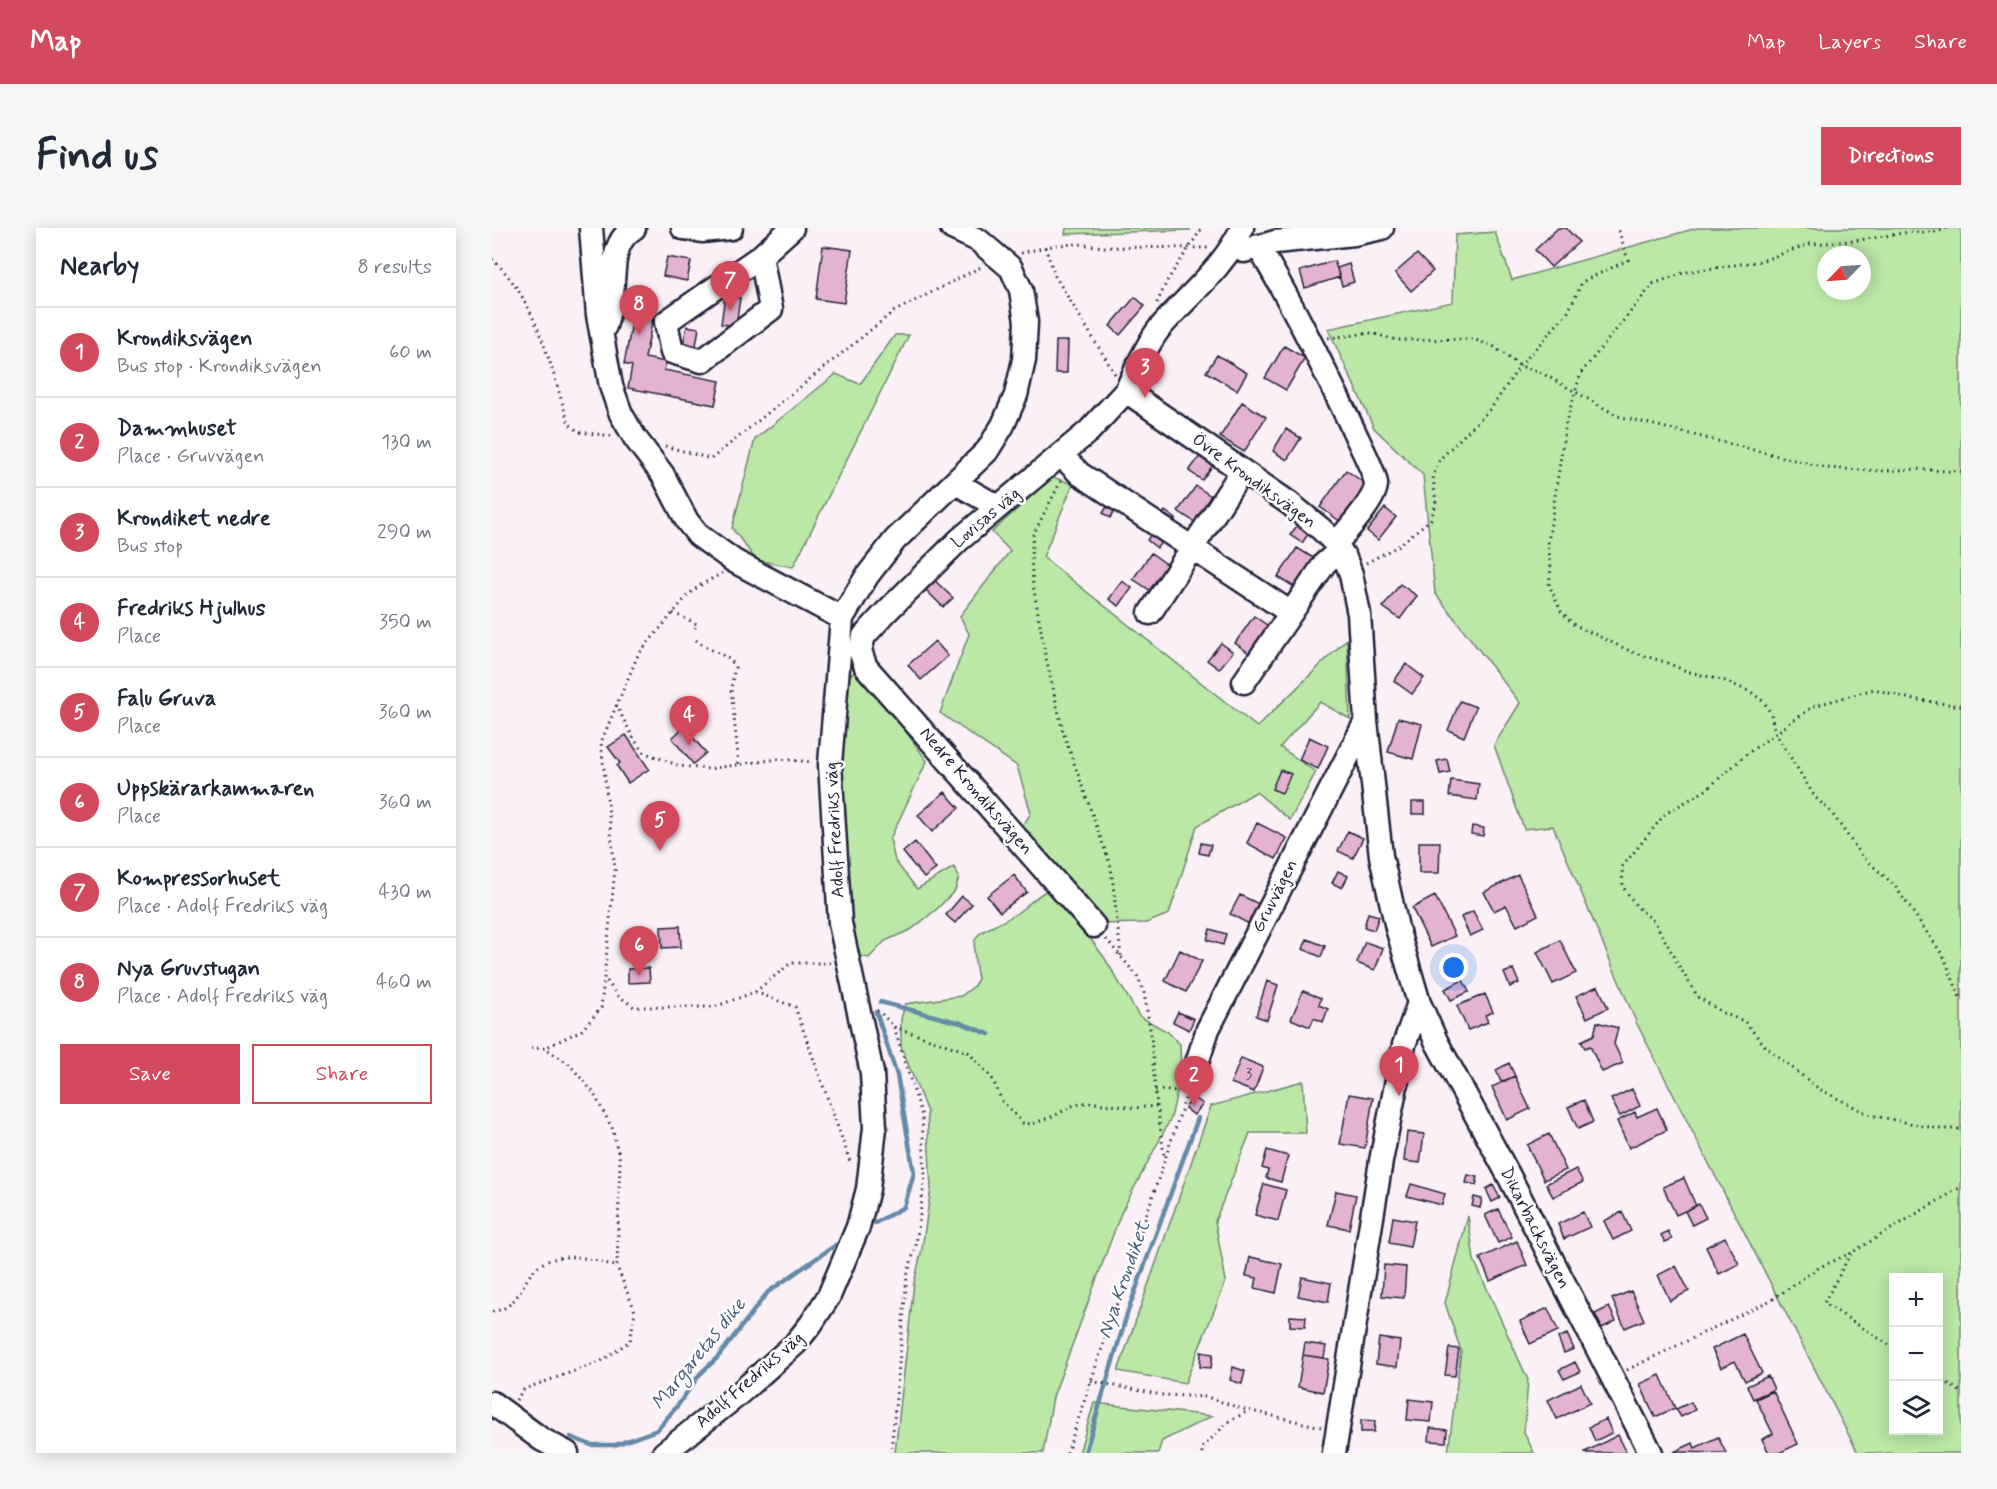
<!DOCTYPE html>
<html lang="en">
<head>
<meta charset="utf-8">
<style>
	:root { --surface:#fff; --page:#f6f6f7; --text:#1f2937; --muted:#747a83; --line:#e0e1e3; --accent:#d1495b }
	body { margin:0; font-family:Mynerve,sans-serif; background:var(--page); color:var(--text) }
	.controls { position:absolute; right:18px; bottom:18px; display:grid; overflow:hidden; border-radius:0px; box-shadow:0 3px 15px #0003 }
	.controls button { width:54px; height:54px; display:grid; place-items:center; padding:0; border:0; border-bottom:2px solid var(--line); background:var(--surface); color:var(--text); font:30px sans-serif }
	.compass { position:absolute; left:1325px; top:18px; width:54px; height:54px; border-radius:50%; background:var(--surface); box-shadow:0 3px 15px #0003; rotate:245deg }
	.you { position:absolute; left:962px; top:740px; width:21px; height:21px; margin:-15px; border:4px solid #fff; border-radius:50%; background:#1a73e8; box-shadow:0 0 0 9px #1a73e833 }
	.badge { display:grid; place-items:center; width:39px; height:39px; border-radius:50%; background:var(--accent); color:#fff; font-size:20px; font-weight:700 }
	.pin { position:absolute; translate:-50% -50px; filter:drop-shadow(0 2px 3px #0008) }
	.pin::after { content:''; position:absolute; top:32px; width:21px; height:18px; background:inherit; clip-path:polygon(0 0,100% 0,50% 100%) }
	.list { margin:0; padding:0; list-style:none }
	h2 { display:flex; justify-content:space-between; align-items:center; height:78px; margin:0; padding:0 24px; font-size:26px }
	h2 small { font-size:20px; font-weight:400; color:var(--muted) }
	.list li { display:grid; grid-template-columns:39px 1fr auto; gap:18px; align-items:center; box-sizing:border-box; height:90px; padding:0 24px; border-top:2px solid var(--line) }
	.list b { display:block; font-size:22px; white-space:nowrap }
	.list p { margin:0; font-size:20px; white-space:nowrap; color:var(--muted) }
	.list em { font-size:20px; font-style:normal; color:var(--muted) }
	.actions { display:flex; gap:12px; padding:18px 24px }
	.actions a { flex:1; padding:14px 0; border:2px solid var(--accent); border-radius:0px; text-align:center; font-size:21px; color:var(--accent) }
	.actions .main { background:var(--accent); color:#fff }
	.icon { flex:none; width:33px; height:33px; fill:none; stroke:currentColor; stroke-width:2; stroke-linecap:round; stroke-linejoin:round }
	.map { position:relative; flex:none; width:1469px; height:1225px; overflow:hidden; border-radius:0px }
	header { display:flex; align-items:center; gap:36px; box-sizing:border-box; height:84px; padding:0 30px; background:var(--accent); color:#fff }
	header strong { font-size:28px }
	nav { display:flex; gap:33px; margin-inline-start:auto; font-size:21px }
	.intro { display:flex; align-items:center; justify-content:space-between; box-sizing:border-box; height:144px; padding:0 36px }
	h1 { margin:0; font-size:42px }
	.button { padding:15px 27px; border-radius:0px; background:var(--accent); color:#fff; font-size:21px; font-weight:700 }
	main { display:flex; gap:36px; padding:0 36px }
	aside { flex:1; background:var(--surface); border-radius:0px; box-shadow:0 3px 15px #0003 }
	.map>svg:first-child { display:block }
</style>
</head>
<body>
<header>
<strong>Map</strong>
<nav><a>Map</a><a>Layers</a><a>Share</a></nav>
</header>
<div class="intro"><h1>Find us</h1><a class="button">Directions</a></div>
<main>
<aside>
<h2>Nearby<small>8 results</small></h2>
<ul class="list">
<li><span class="badge">1</span><div><b>Krondiksvägen</b><p>Bus stop · Krondiksvägen</p></div><em>60 m</em></li>
<li><span class="badge">2</span><div><b>Dammhuset</b><p>Place · Gruvvägen</p></div><em>130 m</em></li>
<li><span class="badge">3</span><div><b>Krondiket nedre</b><p>Bus stop</p></div><em>290 m</em></li>
<li><span class="badge">4</span><div><b>Fredriks Hjulhus</b><p>Place</p></div><em>350 m</em></li>
<li><span class="badge">5</span><div><b>Falu Gruva</b><p>Place</p></div><em>360 m</em></li>
<li><span class="badge">6</span><div><b>Uppskärarkammaren</b><p>Place</p></div><em>360 m</em></li>
<li><span class="badge">7</span><div><b>Kompressorhuset</b><p>Place · Adolf Fredriks väg</p></div><em>430 m</em></li>
<li><span class="badge">8</span><div><b>Nya Gruvstugan</b><p>Place · Adolf Fredriks väg</p></div><em>460 m</em></li>
</ul>
<div class="actions"><a class="main">Save</a><a>Share</a></div>
</aside>
<div class="map">
<svg width="1469" height="1225" viewBox="0 0 1469 1225">
	<rect width="100%" height="100%" fill="#faf0f6"/>
	<filter id="ink" filterUnits="userSpaceOnUse"><feTurbulence type="fractalNoise" baseFrequency=".0167" numOctaves="2"/><feDisplacementMap in="SourceGraphic" scale="12" xChannelSelector="R" yChannelSelector="G"/><feConvolveMatrix kernelMatrix="1 2 1 2 8 2 1 2 1" color-interpolation-filters="sRGB"/></filter>
	<g filter="url(#ink)">
		<path fill="#bbe8a6" stroke="#6e8570" stroke-width="1.5" fill-rule="evenodd" d="M574 0H698V2L573 6Z
			M1205 0H1469V1225H1366L1145 796 1061 598 1032 601 1002 517 1028 475 943 365 931 247 882 200 836 101 961 74 963 7 1003 4 1020 52ZM1334 27H1370V63H1334ZM1402 1050H1446V1202H1402Z
			M403 107H417L301 339 264 332 240 300 263 211 344 146 368 156Z
			M560 249 581 256 551 329 765 499 855 411 858 491 828 474 788 519 824 544 798 592 764 564 705 598 677 686 654 695 602 696 528 602 539 585 525 538 448 485 477 406 468 388 518 323 500 304Z
			M362 444C384 457 418 510 435 533L398 611 403 633 425 661 462 639 467 649 463 662 445 681 420 701 393 713 377 730 367 728 360 716 350 567 349 496 355 450Z
			M556 662 570 673 612 729 647 788 676 804 688 816 689 847 679 890 629 985 561 1169 551 1225H403L422 1055 430 1021 439 960 435 884 409 818V791L413 776 469 768 481 759 486 751C475 694 486 711 525 685 536 677 544 668 556 662Z
			M811 853 814 905H758L723 993 734 1053 693 1155 626 1143 719 878Z
			M976 988 982 1032 1036 1152 1032 1204 1042 1225H956L969 1123 953 1075Z
			M602 1175 720 1188 670 1213 666 1225H587Z"/>
		<g fill="none" stroke-linecap="round" stroke-linejoin="round">
			<path stroke="#638ba8" stroke-width="4.5" d="M388 774 469 795 497 806
				M383 995 412 979 422 945 405 847 384 784
				M79 1209 99 1217H123L165 1202 186 1177 208 1146 226 1129 276 1064 345 1016
				M593 1225 636 1083 706 890"/>
		</g>
		<path fill="#e4b3d2" stroke="#22223b" stroke-width="1.5" d="M1066 0H1074L1087 14 1059 39 1043 22Z
			M331 18 360 22 352 75 324 71Z
			M925 26 941 43 919 63 903 45Z
			M175 29 199 33 195 53 171 48Z
			M842 33 848 49 813 60 808 43Z
			M857 36 862 54 850 58 845 40Z
			M233 68 248 70 244 98 229 96Z
			M643 69 653 78 628 107 618 98Z
			M143 80 162 84 153 130 174 134 172 142 228 153 223 177 136 160 140 138 132 136Z
			M195 98 207 100 203 123 190 121Z
			M564 113H576L575 145H563Z
			M792 118 813 130 794 162 773 150Z
			M725 127 755 145 745 162 714 144Z
			M750 174 774 189 752 224 728 209Z
			M794 201 809 210 795 232 781 223Z
			M711 224 724 233 710 252 697 243Z
			M854 242 875 257 849 294 828 279Z
			M704 258 722 270 704 295 686 283Z
			M618 274 625 279 618 290 611 285Z
			M893 280 904 289 886 312 875 303Z
			M673 283 684 291 677 301 666 293Z
			M807 295 819 302 810 315 798 307Z
			M661 303 672 310 665 320 655 312Z
			M805 320 823 331 804 360 786 349Z
			M659 325 677 338 659 363 641 351Z
			M437 347 461 370 451 379 428 356Z
			M630 353 640 360 627 378 617 371Z
			M908 356 925 368 908 391 891 379Z
			M762 388 779 400 760 427 743 415Z
			M443 413 456 428 429 452 416 437Z
			M729 415 741 424 727 441 715 432Z
			M914 436 932 450 920 466 902 453Z
			M968 473 984 479 972 509 956 502Z
			M906 490 930 496 921 531 896 524Z
			M192 499 214 525 201 536 180 510Z
			M134 507 157 541 136 555 125 538 128 535 116 519Z
			M817 509 836 518 826 541 807 532Z
			M955 531 958 544 948 546 945 533Z
			M788 542 799 546 790 565 780 561Z
			M959 552 987 556 985 572 957 568Z
			M453 564 467 580 440 604 426 587Z
			M920 574H933V586H920Z
			M765 595 795 610 784 631 755 615Z
			M980 598 992 600 991 608 979 606Z
			M856 603 871 610 861 630 846 623Z
			M423 614 444 641 432 650 411 624Z
			M927 614H948L947 645H927Z
			M709 615 719 617 716 627 707 625Z
			M846 643 856 648 850 660 840 655Z
			M522 647 535 664 508 684 495 668Z
			M1026 647 1046 687 1025 698 1014 677 1002 683 992 664Z
			M748 667 767 676 757 696 738 686Z
			M470 668 480 676 463 695 454 687Z
			M943 668 963 708 939 719 920 680Z
			M981 683 991 702 978 708 969 689Z
			M876 685 887 688 882 702 872 699Z
			M188 698 189 719 170 720 169 699Z
			M718 701 734 706 731 717 715 712Z
			M815 711 833 718 829 729 811 721Z
			M1068 712 1084 745 1061 756 1045 724Z
			M873 714 891 720 883 742 865 735Z
			M688 722 710 733 694 764 673 753Z
			M157 740 158 754 136 755V741Z
			M1021 741 1027 755 1018 759 1012 745Z
			M971 752 977 764 959 772 953 761Z
			M775 753 786 757 775 792 764 788Z
			M1106 758 1116 780 1095 790 1084 768Z
			M811 763 829 770 827 777 836 781 831 794 822 790 818 799 799 791Z
			M993 766 1001 784 993 787 996 794 976 802 965 778Z
			M686 784 702 791 697 802 681 794Z
			M1105 794 1126 800 1122 816 1131 835 1110 844 1098 818 1093 820 1089 813 1102 807Z
			M749 830 771 839 762 864 739 855Z
			M1017 835 1023 848 1009 854 1004 842Z
			M1023 848 1038 881 1015 892 1000 859Z
			M1140 861 1148 878 1128 888 1119 871Z
			M857 866 881 870 873 920 848 916Z
			M701 869 711 876 702 887 693 880Z
			M1092 872 1101 894 1086 901 1076 879Z
			M1165 880 1175 902 1137 920 1125 893 1143 884 1145 889Z
			M915 904 932 906 928 935 912 933Z
			M1057 906 1074 942 1052 952 1035 917Z
			M775 922 796 928 789 954 774 950 776 942 770 940Z
			M1084 941 1091 954 1061 969 1054 956Z
			M976 947 986 949 984 957 974 955Z
			M1192 950 1204 978 1184 987 1171 959Z
			M772 956 794 962 786 993 763 987Z
			M919 956 953 966 950 977 915 968Z
			M1001 957 1008 970 1000 974 994 961Z
			M844 963 864 967 857 1001 836 997Z
			M982 969 990 971 988 980 980 978Z
			M1207 976 1214 990 1200 997 1193 983Z
			M1006 981 1020 1009 1006 1015 993 987Z
			M1091 984 1098 999 1072 1011 1066 996Z
			M1130 984 1139 1003 1121 1012 1112 993Z
			M901 989 923 993 918 1019 897 1015Z
			M1176 1003 1180 1011 1173 1014 1169 1007Z
			M1233 1009 1247 1036 1227 1046 1214 1019Z
			M1025 1013 1035 1037 998 1053 988 1030Z
			M758 1029 790 1036 784 1065 763 1060 765 1050 754 1048Z
			M892 1037 914 1039 912 1070 890 1068Z
			M1184 1038 1197 1063 1178 1073 1166 1047Z
			M810 1049 839 1055 836 1074 806 1068Z
			M1139 1063 1152 1092 1133 1100 1120 1071Z
			M1117 1079 1124 1093 1110 1100 1103 1086Z
			M1056 1080 1066 1103 1038 1116 1028 1093Z
			M798 1088 814 1089 813 1099 798 1098Z
			M1075 1106 1082 1121 1072 1125 1066 1110Z
			M1251 1106 1270 1145 1253 1153 1243 1133 1229 1140 1220 1121Z
			M887 1110 908 1113 905 1139 884 1136Z
			M813 1115 834 1118 832 1130 811 1127Z
			M957 1120 967 1121 963 1148 953 1147Z
			M709 1124 721 1126 719 1140 708 1139Z
			M811 1127 837 1131 831 1164 806 1159Z
			M1083 1134 1088 1144 1072 1151 1067 1142Z
			M741 1139 753 1143 750 1156 738 1152Z
			M1168 1147 1183 1180 1163 1189 1148 1156Z
			M1276 1148 1282 1161 1261 1171 1255 1158Z
			M1089 1156 1098 1175 1065 1191 1056 1172Z
			M1281 1163 1306 1216 1287 1225H1277L1270 1211 1281 1206 1264 1171Z
			M917 1171 941 1174 939 1194 915 1192Z
			M1199 1174 1203 1182 1189 1189 1184 1181Z
			M1114 1191 1120 1205 1103 1213 1097 1199Z
			M869 1192 883 1193 882 1204H869Z
			M938 1200 955 1202 954 1214 937 1213Z
			M1126 1207 1135 1225H1093V1224Z
			M1226 1209 1234 1225 1182 1224 1201 1215 1203 1220Z"/>
		<g fill="none" stroke-linecap="round" stroke-linejoin="round">
			<g stroke="#22223b" stroke-width="27">
				<path id="minor" d="M99 0 106 87 119 158 129 186 143 210 171 247 195 293 206 307 242 333 350 390
					M191 0 210 3 239 0
					M750 0C732 40 695 68 667 101 653 119 644 143 634 163L797 275 829 301 844 316 853 330 859 346 867 386 874 493 889 628 905 700 927 775 945 815 1017 948 1159 1225
					M766 18C801 77 831 139 861 201 866 213 883 244 884 256 884 272 854 303 844 316
					M752 23 783 14 862 6 890 0
					M269 28 279 81 210 133 180 124 174 94 269 28 300 0
					M113 98C116 87 119 77 120 65 123 41 119 14 142 0
					M570 228 588 246 799 385
					M464 255 506 279
					M658 385 750 243
					M752 454 833 335 847 323
					M602 698 374 439 368 423 372 408 394 384 467 312 597 203 634 163
					M701 847 716 801 874 493
					M0 1175 49 1211 75 1225
					M172 1225 242 1170 303 1116 319 1096 337 1068 366 999 376 961 383 900 380 845 348 695 338 536 350 390 375 348 403 312 495 223 511 197 524 167 532 132 534 94 529 62 519 40 486 12 460 0
					M842 1225 889 933 912 817 927 775"/>
			</g>
			<path stroke="#22223b" stroke-width="3" stroke-dasharray="1.5 4.5" stroke-linecap="butt" d="M1455 0 1445 4H1417L1362 13 1318 16 1269 33 1194 44 1161 56 1089 145 1074 194 1056 315 1059 340 1057 357 1069 383 1081 396 1140 424 1173 434 1194 443 1233 453 1259 464 1272 474 1279 486 1283 504 1323 569 1339 584 1370 628 1403 658 1452 729 1469 772
				M553 19 563 48 623 146
				M529 25 564 17 587 16 612 19 716 20
				M0 31C46 73 58 139 77 196L87 204 120 208
				M665 75 675 53 710 0
				M836 110 879 105 904 112 981 111 1001 118 1028 138 1048 144 1126 188 1334 240 1390 243 1424 241 1469 244
				M173 218 219 231 401 84 489 39
				M569 253 541 307 539 329 541 357 553 425 571 504 619 639 629 728
				M874 335 906 318 939 291 944 276 941 248 948 231 1000 179 1028 138 1076 84 1090 54 1136 32 1126 0
				M181 385 205 396 203 400
				M204 412C216 423 239 427 243 439L239 460 247 537
				M124 477 142 511 151 524 188 538 216 541 286 531 321 534
				M1469 478 1419 471 1382 461 1322 478 1256 525 1214 562 1173 586 1130 639 1131 659 1145 679 1163 694 1187 738 1206 769 1233 786 1252 793 1275 820 1327 861 1378 887 1447 901H1469
				M614 711 646 749 652 765 659 807 663 862 672 927
				M115 753 124 766 142 779H222L263 764 303 779 359 936
				M263 764 299 735H338
				M385 783H387L402 799 430 888 433 948 424 1017 415 1048 399 1225
				M402 799 476 824 500 850 510 873 531 895 540 896 562 888 580 878 596 874 642 880 665 878
				M39 820H53L90 802 109 780 123 642 109 514 146 427 196 367 207 358 230 345
				M663 862 679 863 689 862
				M0 1083C28 1082 29 1050 48 1037 71 1022 103 1031 125 1039
				M1402 1120 1332 1075 1359 1025 1469 959
				M1135 1142 1281 1071 1328 1039 1359 1025
				M1446 1149 1469 1164
				M599 1153 670 1167 715 1169 751 1181 829 1199
				M24 1172 32 1161 108 1134 138 1113 143 1083 125 1039 128 932 120 900 101 864 77 836 53 820
				M575 1225 696 862
				M710 1225V1220L736 1194 756 1183"/>
			<use href="#minor" stroke="#fff" stroke-width="22"/>
		</g>
	</g>
	<g text-anchor="middle" dominant-baseline="central" stroke-width="5" stroke-linejoin="round" paint-order="stroke">
		<g font-size="15" fill="#524661">
			<text x="757" y="847">3</text>
		</g>
		<g font-size="18" fill="#22223b" stroke="#fff">
			<text transform="translate(762 253) rotate(36)">Övre Krondiksvägen</text>
			<text transform="translate(494 290) rotate(-40)">Lovisas väg</text>
			<text transform="translate(484 563) rotate(49)">Nedre Krondiksvägen</text>
			<text transform="translate(343 602) rotate(-93)">Adolf Fredriks väg</text>
			<text transform="translate(783 668) rotate(-63)">Gruvvägen</text>
			<text transform="translate(1043 1000) rotate(63)">Dikarbacksvägen</text>
			<text transform="translate(258 1152) rotate(-41)">Adolf Fredriks väg</text>
		</g>
		<g font-size="20" font-style="italic" fill="#485f7a" stroke="#fff">
			<text transform="translate(632 1052) rotate(-71)">Nya Krondiket</text>
			<text transform="translate(207 1126) rotate(-51)">Margaretas dike</text>
		</g>
	</g>
</svg>
<div class="controls">
<button>+</button>
<button>−</button>
<button><svg class="icon" aria-label="layers" viewBox="0 0 24 24"><path d="M12 4l9 5-9 5-9-5zM3 14l9 5 9-5"/></svg></button>
</div>
<svg class="compass" viewBox="-18 -18 36 36"><path d="M0-13l5 13h-10z" fill="#e53935"/><path d="M0 13l5-13h-10z" fill="#747a83"/></svg>
<div class="you"></div>
<div class="pin badge" style="left:907px;top:868px">1</div>
<div class="pin badge" style="left:702px;top:878px">2</div>
<div class="pin badge" style="left:653px;top:170px">3</div>
<div class="pin badge" style="left:197px;top:518px">4</div>
<div class="pin badge" style="left:168px;top:623px">5</div>
<div class="pin badge" style="left:147px;top:748px">6</div>
<div class="pin badge" style="left:238px;top:83px">7</div>
<div class="pin badge" style="left:147px;top:107px">8</div>
</div>
</main>
</body>
</html>
